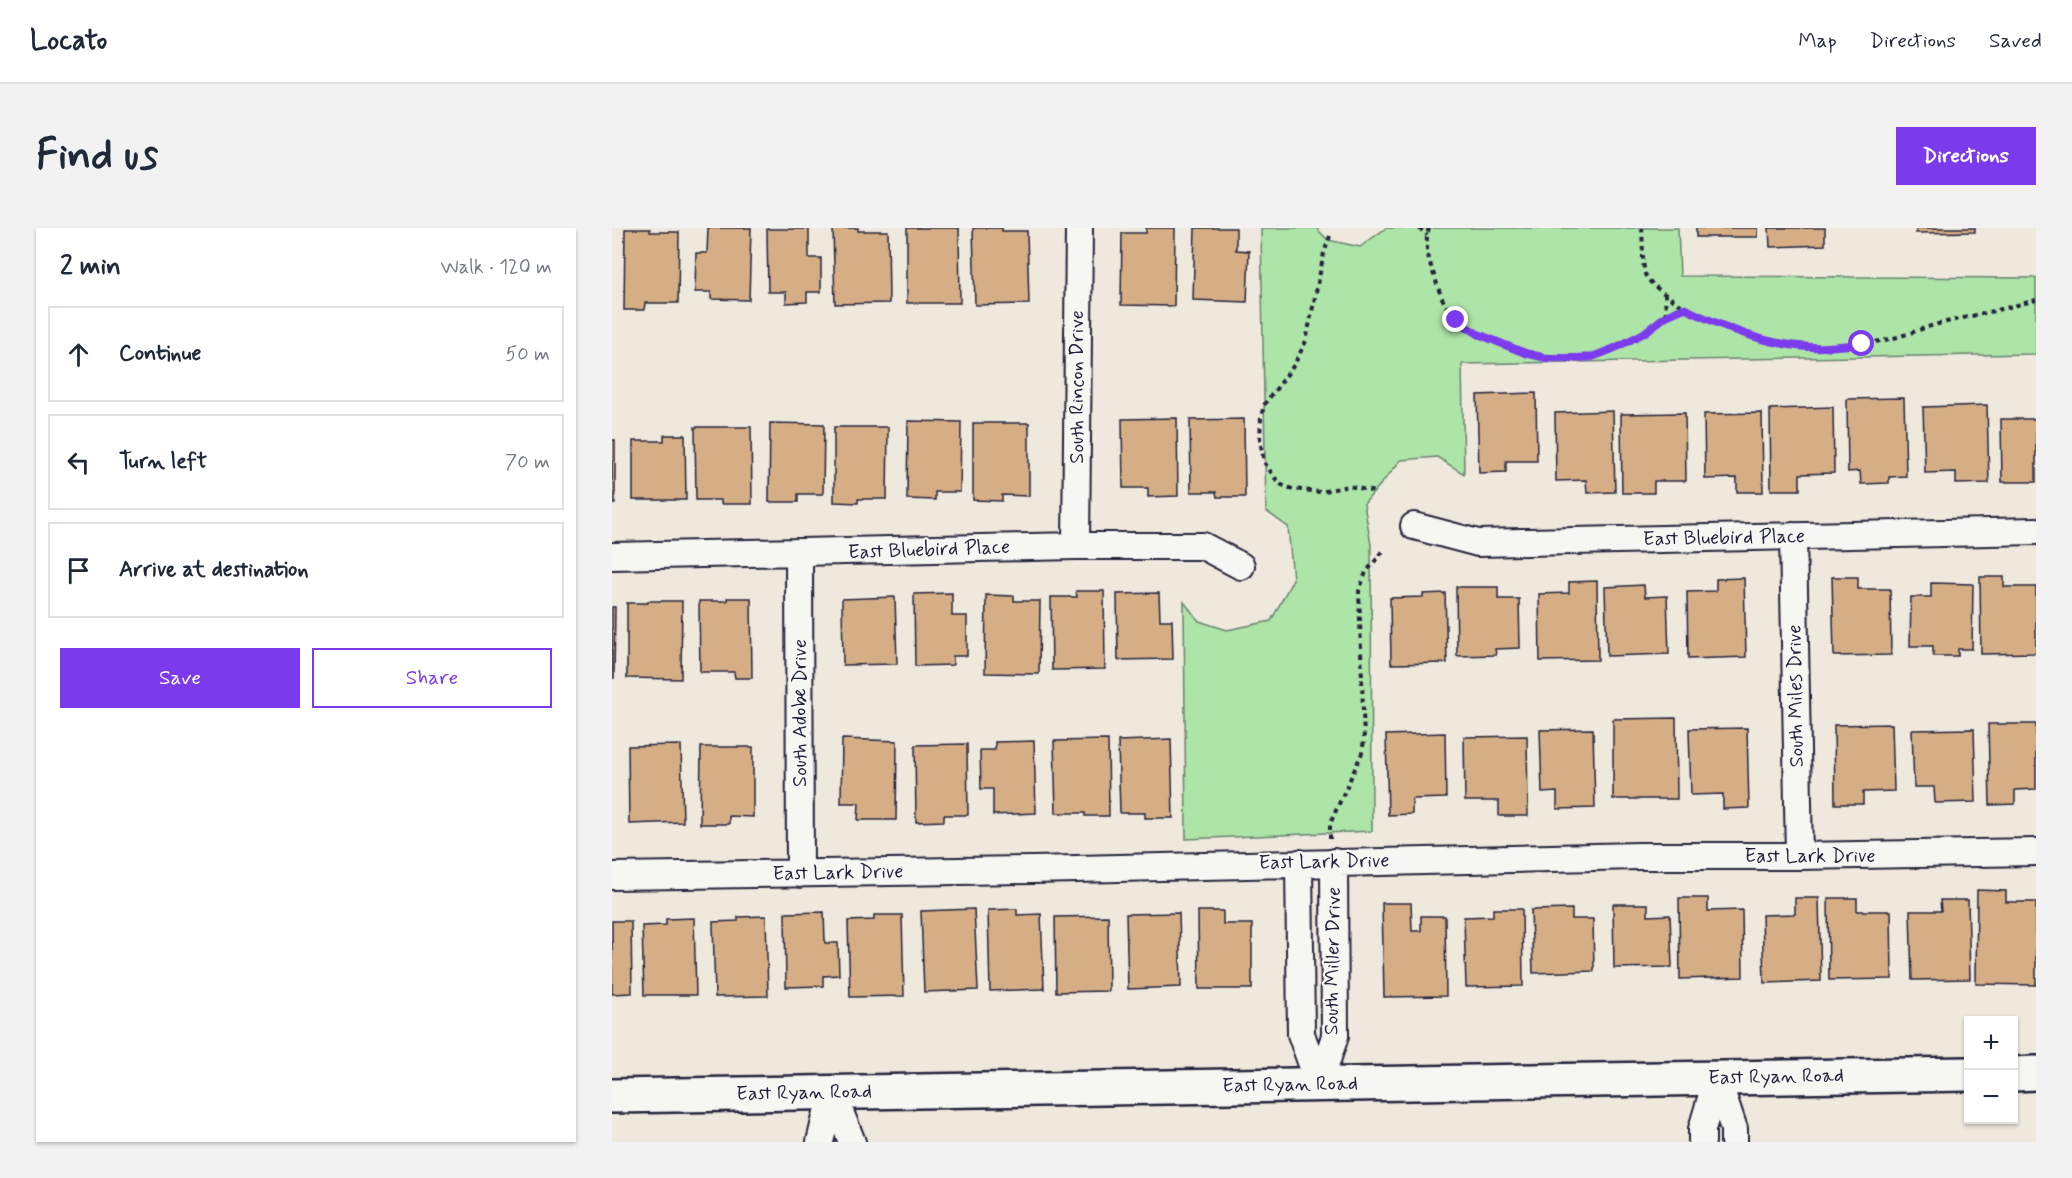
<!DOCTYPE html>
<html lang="en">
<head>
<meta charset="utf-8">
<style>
	:root { --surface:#fff; --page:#f2f2f3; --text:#1f2937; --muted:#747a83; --line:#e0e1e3; --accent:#7c3aed }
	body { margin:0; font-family:Mynerve,sans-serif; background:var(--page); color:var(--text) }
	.controls { position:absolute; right:18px; bottom:18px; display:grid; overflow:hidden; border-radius:0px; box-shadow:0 2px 4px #0004 }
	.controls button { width:54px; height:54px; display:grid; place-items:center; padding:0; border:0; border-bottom:2px solid var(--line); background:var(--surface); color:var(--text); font:30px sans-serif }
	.stop { position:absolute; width:18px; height:18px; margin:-14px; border:4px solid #7c3aed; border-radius:50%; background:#fff }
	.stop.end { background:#7c3aed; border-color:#fff; box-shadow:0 2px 6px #0008 }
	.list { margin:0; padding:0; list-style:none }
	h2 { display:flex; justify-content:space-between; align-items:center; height:78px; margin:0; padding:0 24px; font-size:26px }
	h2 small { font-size:20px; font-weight:400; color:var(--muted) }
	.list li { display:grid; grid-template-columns:39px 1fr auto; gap:18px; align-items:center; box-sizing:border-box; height:96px; margin:0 12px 12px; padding:0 12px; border:2px solid var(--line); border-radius:0px }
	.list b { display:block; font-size:22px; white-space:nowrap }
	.list em { font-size:20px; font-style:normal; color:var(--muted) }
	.actions { display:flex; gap:12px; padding:18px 24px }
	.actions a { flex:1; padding:14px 0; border:2px solid var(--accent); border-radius:0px; text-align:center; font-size:21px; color:var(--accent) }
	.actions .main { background:var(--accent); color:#fff }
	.icon { flex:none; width:33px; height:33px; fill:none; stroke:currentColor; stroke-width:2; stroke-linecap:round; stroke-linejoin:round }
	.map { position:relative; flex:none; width:1424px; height:914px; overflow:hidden; border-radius:0px }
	header { display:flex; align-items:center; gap:36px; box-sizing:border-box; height:84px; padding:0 30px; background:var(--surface); border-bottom:2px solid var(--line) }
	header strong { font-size:28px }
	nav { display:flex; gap:33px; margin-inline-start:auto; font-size:21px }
	.intro { display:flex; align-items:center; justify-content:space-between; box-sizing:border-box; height:144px; padding:0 36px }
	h1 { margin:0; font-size:42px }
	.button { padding:15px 27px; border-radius:0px; background:var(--accent); color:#fff; font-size:21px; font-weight:700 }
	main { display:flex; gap:36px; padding:0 36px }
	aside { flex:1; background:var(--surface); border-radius:0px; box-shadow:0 2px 4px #0004 }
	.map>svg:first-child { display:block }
</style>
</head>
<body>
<header>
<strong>Locato</strong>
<nav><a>Map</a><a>Directions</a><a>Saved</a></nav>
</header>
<div class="intro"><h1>Find us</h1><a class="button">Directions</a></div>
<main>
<aside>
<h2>2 min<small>Walk · 120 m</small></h2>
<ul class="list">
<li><svg class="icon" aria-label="ahead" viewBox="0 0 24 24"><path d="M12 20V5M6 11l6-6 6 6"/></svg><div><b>Continue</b></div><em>50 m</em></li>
<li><svg class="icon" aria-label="left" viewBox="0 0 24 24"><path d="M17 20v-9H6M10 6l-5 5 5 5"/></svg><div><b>Turn left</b></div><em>70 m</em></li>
<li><svg class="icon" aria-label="arrive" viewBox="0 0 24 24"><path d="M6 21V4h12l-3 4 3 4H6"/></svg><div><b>Arrive at destination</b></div></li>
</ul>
<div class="actions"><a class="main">Save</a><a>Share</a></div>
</aside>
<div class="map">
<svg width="1424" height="914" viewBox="0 0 1424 914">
	<rect width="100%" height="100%" fill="#efe8dc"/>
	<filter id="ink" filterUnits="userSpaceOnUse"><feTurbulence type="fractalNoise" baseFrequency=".0167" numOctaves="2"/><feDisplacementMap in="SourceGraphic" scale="12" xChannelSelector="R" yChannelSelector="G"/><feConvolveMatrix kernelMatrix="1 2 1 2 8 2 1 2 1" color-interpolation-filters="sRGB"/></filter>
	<g filter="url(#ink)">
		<path fill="#ade4a7" stroke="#688371" stroke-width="1.5" d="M649 0H704L716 12 748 19 774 0H1066L1068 48 1424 50V126L850 136 852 246 825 229 789 232 752 276 759 317 760 603 574 611 572 374 587 393 615 402 659 393 681 351 676 299 654 283Z"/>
		<path fill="#d5ae86" stroke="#22223b" stroke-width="1.5" d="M96 0H139L137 72 99 71V64H83L84 25H95Z
			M221 0H246V3H276L277 75 223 76Z
			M295 0H347L348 75H295Z
			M361 0H390V3H415L417 76 363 77Z
			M534 0H563L562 78 509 77 510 5H534Z
			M583 0H624V22L637 23 635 74 581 72Z
			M1084 0H1146V9H1084Z
			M1157 0H1213V17L1158 19Z
			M1304 0H1363V4L1304 5Z
			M13 1H38V4H67L66 75H33L32 82H12Z
			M155 1H197V30H209V64H195V74L174 75V64H156Z
			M924 165 925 233H894V244L867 245 865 167Z
			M1292 170 1294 248 1277 249V255L1249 256 1248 243 1236 244 1235 171Z
			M1375 177 1377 255 1344 256V244L1313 245 1311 179Z
			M1221 179 1222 245 1188 246V262H1159L1158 181Z
			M1001 183 1003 264 975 265 974 252 944 253 943 185Z
			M1073 185 1074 253H1042V265H1010L1009 186Z
			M1150 185 1151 264H1125V250L1093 251 1092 186Z
			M565 190 566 268 536 269V260H511L510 191Z
			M632 191 633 269H605L604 264H579L578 192Z
			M1389 191H1424V254H1390Z
			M296 193 349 194 348 264H323V272L295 271Z
			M158 195 212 196 211 266H186V274H157Z
			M361 195H417V268L390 267V273L361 272Z
			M83 199H139L140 276H109V272H84Z
			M222 199H276L275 271H246V275L222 274Z
			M52 207H73L74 272H21V213H52Z
			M0 212H3V276H0Z
			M1220 349H1246V361H1278L1279 427 1222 428Z
			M1368 349H1392V359H1424V425L1369 426Z
			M1132 350 1134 429 1076 431 1075 364 1104 363V351Z
			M985 353 986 432 928 433 927 366 957 365V354Z
			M1319 355 1361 356 1360 421H1346V428H1321V418H1298L1299 369H1319Z
			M1032 357 1033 369 1055 368 1057 426 995 428 993 359Z
			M844 359H886V371H907L908 420 883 421 884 427 845 428Z
			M464 363H492L493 441 440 442 439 369H465Z
			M340 365V388H355V428H341V437L303 438 302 366Z
			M547 365 548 392H560L561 431 506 432 505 366Z
			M833 365 835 435 779 436 778 370 811 369V366Z
			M374 367 402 368V373H428L427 446 373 445Z
			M283 369 285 436 231 437 230 371Z
			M115 370H139L140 450H123L122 444H88L87 373H115Z
			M36 373H70L69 451 15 450V375H36Z
			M0 379H3L2 450H0Z
			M1064 490 1065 571H1001V491Z
			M1280 496 1282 563 1251 564V576H1223L1222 497Z
			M1376 496H1424V561L1403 562V576L1378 577Z
			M1135 500 1137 580 1111 581V566L1079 567 1077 501Z
			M981 501 983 580 945 581V564L930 565 928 502Z
			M1362 501 1364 574 1323 575 1322 559H1302L1300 502Z
			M833 505 834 570 800 571V586L776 587 774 507Z
			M915 508 916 588H887V573H853L852 509Z
			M230 511 285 513 284 592H246L247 575H229Z
			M559 511 561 590H533V585H508L506 513Z
			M496 512 497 588H473V585H444L442 513Z
			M422 513 424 585 381 587V561H369L368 522H383V514Z
			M355 516 356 587H332V593L304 594 303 517Z
			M69 517 71 594 17 596 16 518Z
			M89 519H141V589L117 588V596H88Z
			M1365 662 1394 663V674H1424V757L1364 756Z
			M1067 670H1096V683L1130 682 1131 749 1068 751Z
			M1183 670H1207L1209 753 1152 755 1150 687 1183 686Z
			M1216 670H1245V683H1279L1280 751 1217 752Z
			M1328 672H1356L1358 751 1300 752 1298 683H1329Z
			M770 675H799L800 703H809V688H833L834 768 772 769Z
			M1001 676H1036V688L1058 687 1060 739 1002 740Z
			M362 681 366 762 312 764 309 683Z
			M405 681V687L429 686 432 761 378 763 376 682Z
			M881 681H910L911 758 854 759 852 689 881 688Z
			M960 681V691H981L982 743 921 745 919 682Z
			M586 683H611V696H640V761H587Z
			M212 684 213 715H226L227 747 211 748V758L174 759 173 685Z
			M567 685 569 759 516 761 514 686Z
			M262 687H290L292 768 238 769 236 693 262 692Z
			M154 688 156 768 103 769 101 694 126 693V689Z
			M496 688 497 763 444 764 443 689Z
			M82 690 84 767H32L30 698 54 697V691Z
			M0 693H19L20 765 0 766Z"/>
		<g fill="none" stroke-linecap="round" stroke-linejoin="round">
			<g stroke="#22223b" stroke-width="30">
				<path id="minor" d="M802 298 866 315 1424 303
					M1181 308 1187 628
					M464 318 467 0
					M187 325 188 646
					M0 328 464 318H591L629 338
					M687 635 689 806 707 856
					M0 648 421 642 1027 628H1187L1424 624
					M1105 850 1122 901V914
					M707 856 723 808 722 634
					M220 864 240 914
					M208 914 220 864
					M1090 914V901L1105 850"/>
			</g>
			<g stroke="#22223b" stroke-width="38">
				<path id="tertiary" d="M1402 846 1424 845
					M0 868 1356 846"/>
			</g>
			<path stroke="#22223b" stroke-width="4" stroke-dasharray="4.5 4.5" stroke-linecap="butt" d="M807 0 815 7
				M817 0C811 18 818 36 824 53 828 67 835 83 845 93 855 102 869 107 881 112 913 125 943 135 978 129 1006 124 1033 105 1054 88
				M1030 0C1031 14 1030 32 1033 46 1037 58 1071 79 1083 85 1148 118 1210 127 1282 110 1297 106 1311 100 1326 96 1359 88 1392 81 1424 72
				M718 8 712 25 694 113 682 137 652 177 649 189 648 212 652 234 663 250 670 257 680 261 708 264 737 258 763 264
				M1053 65 1054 88 1072 80
				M718 611V597L721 589 750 525 752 512 747 363 754 344 773 321"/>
			<use href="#minor" stroke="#f6f6f2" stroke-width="26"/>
			<use href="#tertiary" stroke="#f6f6f2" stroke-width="33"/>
		</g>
	</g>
	<g fill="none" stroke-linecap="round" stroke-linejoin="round" filter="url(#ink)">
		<path stroke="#7c3aed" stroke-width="8" d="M844 92 866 106 913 125 934 130H966L980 129 1003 120 1032 105 1054 88 1072 80C1113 100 1154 117 1199 119 1216 120 1234 117 1250 116"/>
	</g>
	<g text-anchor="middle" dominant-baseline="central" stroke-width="4.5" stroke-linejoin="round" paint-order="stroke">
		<g font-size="20" fill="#22223b" stroke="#f6f6f2">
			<text transform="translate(465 159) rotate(-90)">South Rincon Drive</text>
			<text transform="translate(1112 310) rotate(-1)">East Bluebird Place</text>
			<text transform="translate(317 322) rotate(-2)">East Bluebird Place</text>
			<text transform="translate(1184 468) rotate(-91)">South Miles Drive</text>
			<text transform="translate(188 485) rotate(-90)">South Adobe Drive</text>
			<text x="1198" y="628">East Lark Drive</text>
			<text transform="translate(712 634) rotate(-1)">East Lark Drive</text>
			<text transform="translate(226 645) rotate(-1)">East Lark Drive</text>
			<text transform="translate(721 733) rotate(-89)">South Miller Drive</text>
			<text transform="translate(1164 849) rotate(-1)">East Ryan Road</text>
			<text transform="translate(678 857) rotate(-1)">East Ryan Road</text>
			<text transform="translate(192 865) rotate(-1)">East Ryan Road</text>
		</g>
	</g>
</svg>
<div class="controls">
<button>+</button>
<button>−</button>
</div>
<div class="stop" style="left:1250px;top:116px"></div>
<div class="stop end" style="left:844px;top:92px"></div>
</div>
</main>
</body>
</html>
